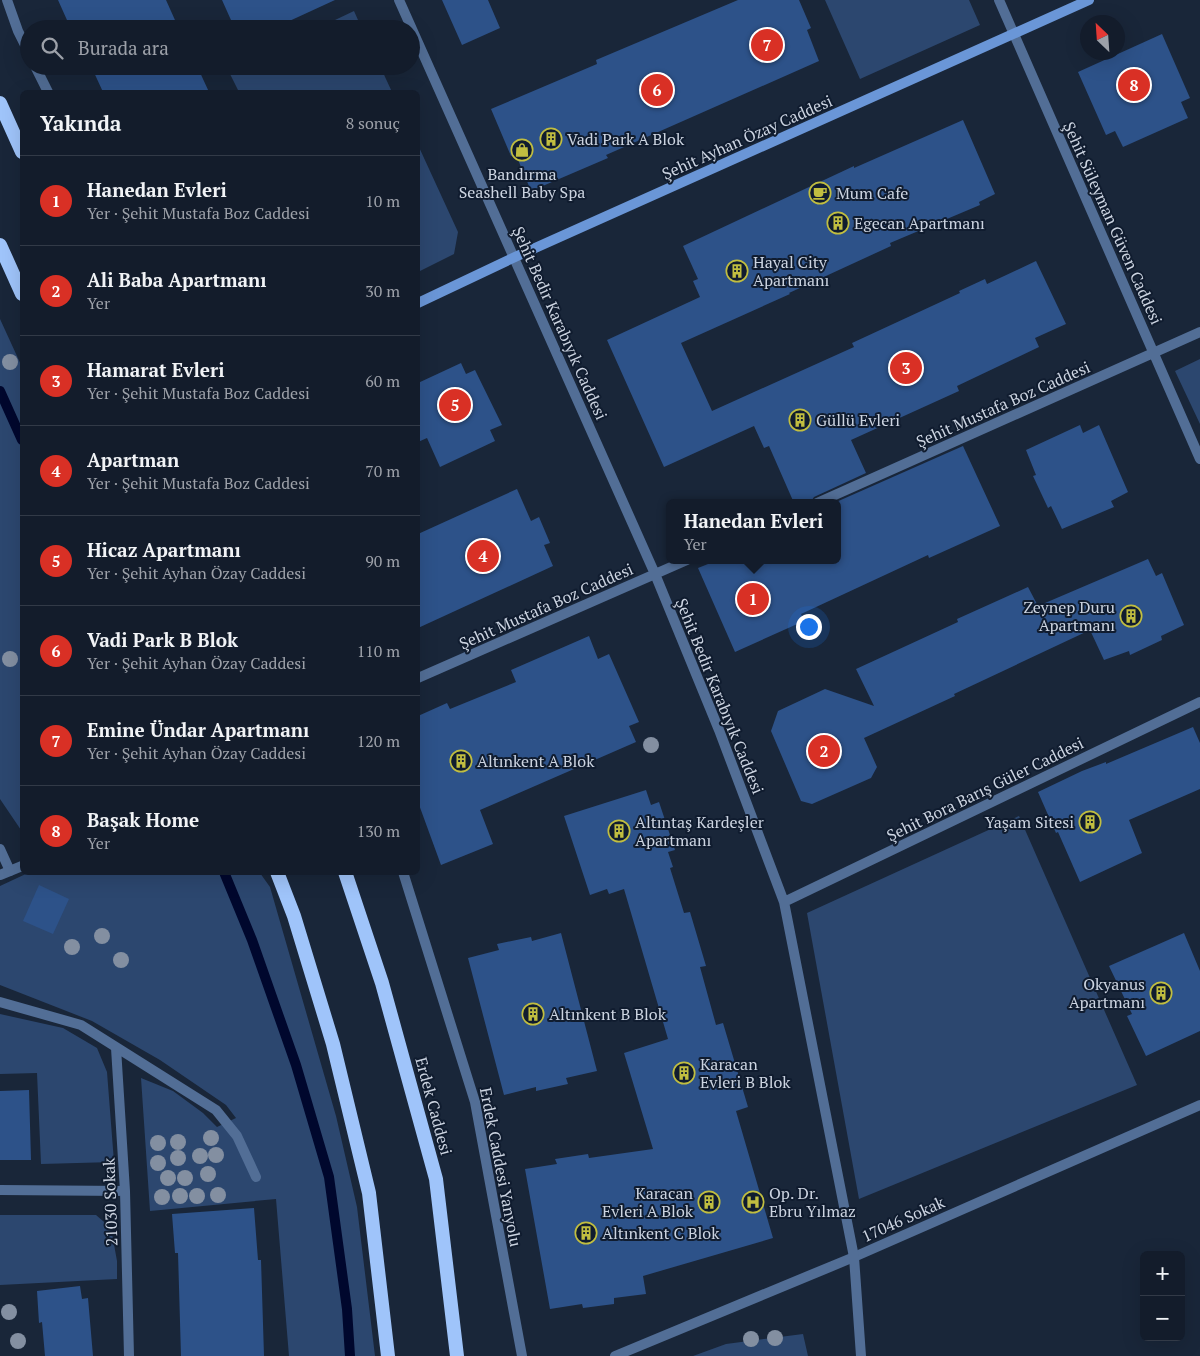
<!DOCTYPE html>
<html lang="tr">
<head>
<meta charset="utf-8">
<style>
	:root { --surface:#131c2b; --page:#1c2533; --text:#f1f3f6; --muted:#9da1a9; --line:#323a47; --accent:#d93025 }
	body { margin:0; font-family:"PT Serif",serif; background:var(--page); color:var(--text) }
	.controls { position:absolute; right:15px; bottom:15px; display:grid; overflow:hidden; border-radius:8px; box-shadow:0 5px 20px #0002 }
	.controls button { width:45px; height:45px; display:grid; place-items:center; padding:0; border:0; border-bottom:1px solid var(--line); background:var(--surface); color:var(--text); font:25px sans-serif }
	.compass { position:absolute; left:1080px; top:15px; width:45px; height:45px; border-radius:50%; background:var(--surface); box-shadow:0 5px 20px #0002; rotate:335deg }
	.you { position:absolute; left:808px; top:626px; width:18px; height:18px; margin:-12px; border:4px solid #fff; border-radius:50%; background:#1a73e8; box-shadow:0 0 0 8px #1a73e833 }
	.badge { display:grid; place-items:center; width:32px; height:32px; border-radius:50%; background:var(--accent); color:#fff; font-size:16px; font-weight:700 }
	.pin { position:absolute; translate:-50% -50%; border:2px solid #fff; box-shadow:0 1px 5px #0006 }
	.popup { position:absolute; left:666px; top:499px; width:175px; height:65px; box-sizing:border-box; display:grid; place-content:center; border-radius:8px; background:var(--surface); filter:drop-shadow(0 1px 4px #0005); font-size:16px; white-space:nowrap; color:var(--muted) }
	.popup b { font-size:19px; color:var(--text) }
	.popup::after { content:''; position:absolute; left:50%; top:100%; margin-left:-10px; border:10px solid transparent; border-top-color:var(--surface) }
	.list { margin:0; padding:0; list-style:none }
	h2 { display:flex; justify-content:space-between; align-items:center; height:65px; margin:0; padding:0 20px; font-size:21px }
	h2 small { font-size:16px; font-weight:400; color:var(--muted) }
	.list li { display:grid; grid-template-columns:32px 1fr auto; gap:15px; align-items:center; box-sizing:border-box; height:90px; padding:0 20px; border-top:1px solid var(--line) }
	.list b { display:block; font-size:19px; white-space:nowrap }
	.list p { margin:0; font-size:16px; white-space:nowrap; color:var(--muted) }
	.list em { font-size:16px; font-style:normal; color:var(--muted) }
	.icon { flex:none; width:28px; height:28px; fill:none; stroke:currentColor; stroke-width:2; stroke-linecap:round; stroke-linejoin:round }
	.map { position:relative; flex:none; width:1200px; height:1356px; overflow:hidden }
	.search { position:absolute; background:var(--surface); box-shadow:0 5px 20px #0002; left:20px; top:20px; width:400px; height:55px; display:flex; align-items:center; gap:12px; box-sizing:border-box; padding:0 18px; border-radius:28px; color:var(--muted); font-size:19px }
	.panel { position:absolute; background:var(--surface); box-shadow:0 5px 20px #0002; left:20px; top:90px; width:400px; height:785px; border-radius:8px }
	.map>svg:first-child { display:block }
</style>
</head>
<body>
<div class="map">
<svg width="1200" height="1356" viewBox="0 0 1200 1356">
	<rect width="100%" height="100%" fill="#192639"/>
	<path fill="#2c476f" d="M825 0H969L980 25 860 79Z
		M354 11 362 29H316Z
		M235 66H380L392 92H239L228 70Z
		M418 145 458 232 454 254 418 272Z
		M0 319 22 367 21 830 0 799Z
		M1200 359V424L1175 371Z
		M1019 816 1137 1085 859 1199 807 913Z
		M30 872 260 873 270 887 336 1116 357 1207 375 1356H289L276 1199 150 1211 141 1078 173 1091 203 1113 217 1127 236 1118 226 1105 160 1060 92 1021 0 985V886Z
		M0 1014 63 1028 97 1048 107 1072 114 1162 41 1164 37 1073 0 1074Z
		M0 1215H96L111 1228 117 1261V1279L0 1285Z
		M803 1334 808 1356H693L726 1344Z"/>
	<g fill="none" stroke-linecap="round" stroke-linejoin="round">
		<path stroke="#00072d" stroke-width="10" d="M0 391 22 440
			M224 872 252 940 296 1065 329 1177 347 1309 350 1356"/>
	</g>
	<path fill="#2d5289" d="M58 0H166L179 29H71Z
		M222 0H335L272 29H235Z
		M442 0H488L500 28 462 45Z
		M738 0H799L811 28 807 30 819 61 606 155 608 158 531 191 516 155 511 156 491 109 597 64 596 60Z
		M1162 34 1190 98 1181 102 1188 118 1123 147 1115 131 1106 135 1078 72Z
		M91 66H197L209 92H103Z
		M963 120 995 194 979 202 980 205 890 243 891 246 789 293 790 294 681 343 712 411 854 347 852 343 960 293 959 291 985 279 987 284 1036 261 1066 324 1035 338 1039 347 957 386 959 391 851 440 866 473 814 497 810 503H794L769 446 764 448 754 426 664 467 607 340 700 297 693 281 698 279 683 246 854 166V168Z
		M461 363 466 374 475 370 502 425 490 430 495 441 440 467 427 438 418 442V383Z
		M1080 425 1083 433 1099 425 1128 492 1111 501 1114 507 1062 529 1051 506 1048 508 1033 476 1036 475 1026 450Z
		M963 446 1000 526 929 558 928 555 801 614 804 621 735 652 698 568 718 560H837V503H834Z
		M517 489 531 521 539 517 550 543 544 545 553 566 418 628V534Z
		M1148 559 1156 576 1162 573 1184 625 1161 636 1162 640 1130 655 1129 651 1104 660 1090 630 954 694 955 696 864 738 877 767 871 778 812 804 801 801 771 731 778 711 825 689 874 706 856 669 958 622 957 619 1028 587 1038 606Z
		M589 636 598 659 609 654 639 722 629 726 636 742 480 810 493 844 441 865 418 802V716L447 703 450 709 516 682 511 670Z
		M1193 727 1200 743V789L1129 820 1142 853 1080 882 1058 832 1056 833 1038 792 1082 771 1106 762V764Z
		M646 790 651 805 659 802 675 850 668 852 673 867 670 868 684 913 690 912 706 966 700 967 716 1025 723 1023 748 1107 736 1111 773 1238 643 1276 646 1294 614 1298V1304L583 1308 582 1304 550 1309 525 1169 557 1164 555 1159 588 1154 589 1158 653 1149 624 1053 668 1039 624 889 609 894 607 889 590 895 564 816Z
		M39 885 69 899 53 934 23 921Z
		M561 933 597 1071 566 1078 568 1084 536 1091V1087L504 1095 468 958 499 950 497 944 531 937 532 941Z
		M1184 933 1200 971V1031L1146 1056 1127 1016 1132 1014 1109 966Z
		M29 1090 31 1160H0V1091Z
		M254 1208 258 1260H261L264 1356H181L178 1253H175L172 1214Z
		M80 1286 82 1299 88 1298 93 1356H45L42 1322 39 1323 37 1291Z"/>
	<g fill="none" stroke-linecap="round" stroke-linejoin="round">
		<path stroke="#526e96" stroke-width="10" d="M7 0 18 31 29 53
			M35 66 48 92
			M0 849 10 871
			M0 1002 81 1025 216 1110 237 1136 256 1177
			M116 1048 125 1191 129 1356
			M0 1190 125 1191
			M615 1356 854 1257 1200 1105"/>
		<path stroke="#526e96" stroke-width="10" d="M399 0 655 574 719 730 784 902 854 1257 861 1356
			M999 0 1200 459
			M817 503 1200 332
			M418 678 687 560
			M403 872 475 1102 522 1356
			M784 902 1200 702"/>
		<path stroke="#526e96" stroke-width="10" d="M0 875 22 866"/>
		<path stroke="#6a96d7" stroke-width="10" d="M418 303 515 257 1089 0"/>
		<path stroke="#9fc4fa" stroke-width="14" d="M0 103 22 152
			M0 245 22 294
			M277 872 294 916 333 1044 369 1193 388 1356
			M345 872 382 983 436 1179 457 1356"/>
	</g>
	<g fill="#838fa1">
		<circle cx="10" cy="362" r="8"/>
		<circle cx="10" cy="659" r="8"/>
		<circle cx="651" cy="745" r="8"/>
		<circle cx="102" cy="936" r="8"/>
		<circle cx="72" cy="947" r="8"/>
		<circle cx="121" cy="960" r="8"/>
		<circle cx="211" cy="1138" r="8"/>
		<circle cx="178" cy="1142" r="8"/>
		<circle cx="158" cy="1143" r="8"/>
		<circle cx="216" cy="1155" r="8"/>
		<circle cx="200" cy="1156" r="8"/>
		<circle cx="178" cy="1158" r="8"/>
		<circle cx="158" cy="1163" r="8"/>
		<circle cx="208" cy="1174" r="8"/>
		<circle cx="168" cy="1178" r="8"/>
		<circle cx="185" cy="1178" r="8"/>
		<circle cx="218" cy="1195" r="8"/>
		<circle cx="180" cy="1196" r="8"/>
		<circle cx="197" cy="1196" r="8"/>
		<circle cx="162" cy="1197" r="8"/>
		<circle cx="9" cy="1312" r="8"/>
		<circle cx="775" cy="1338" r="8"/>
		<circle cx="751" cy="1339" r="8"/>
		<circle cx="18" cy="1341" r="8"/>
	</g>
	<defs>
		<g id="building-ring" transform="scale(1.125)"><circle r="9.5" fill="#101c2f" stroke="#c1be40" stroke-width="1.5"/><path d="M-4-6H4V6H1V3H-1V6H-4ZM-2.5-4.3h1.7v1.8h-1.7ZM.8-4.3h1.7v1.8H.8ZM-2.5-1h1.7V.8h-1.7ZM.8-1h1.7V.8H.8Z" fill="#c1be40"/></g>
		<g id="shop-ring" transform="scale(1.125)"><circle r="9.5" fill="#101c2f" stroke="#c1be40" stroke-width="1.5"/><path d="M-5-2.5h2.3a2.7 3.5 0 0 1 5.4 0H5L5.5 6h-11ZM-1.5-2.5h3a1.5 2.3 0 0 0-3 0Z" fill="#c1be40"/></g>
		<g id="cafe-ring" transform="scale(1.125)"><circle r="9.5" fill="#101c2f" stroke="#c1be40" stroke-width="1.5"/><path d="M-5.5-4.5H6V0H3Q3 3.5 0 3.5H-2.5Q-5.5 3.5-5.5 0ZM3-3.2v2h1.7v-2ZM-6 4.5H4V6H-6Z" fill="#c1be40"/></g>
		<g id="hospital-ring" transform="scale(1.125)"><circle r="9.5" fill="#101c2f" stroke="#c1be40" stroke-width="1.5"/><path d="M-5-5h3v3.5h4V-5h3V5h-3V1.5h-4V5h-3Z" fill="#c1be40"/></g>
	</defs>
	<g fill-rule="evenodd">
		<use href="#building-ring" x="551" y="139"/>
		<use href="#shop-ring" x="522" y="150"/>
		<use href="#cafe-ring" x="820" y="193"/>
		<use href="#building-ring" x="838" y="223"/>
		<use href="#building-ring" x="737" y="271"/>
		<use href="#building-ring" x="800" y="420"/>
		<use href="#building-ring" x="1131" y="616"/>
		<use href="#building-ring" x="461" y="761"/>
		<use href="#building-ring" x="1090" y="822"/>
		<use href="#building-ring" x="619" y="831"/>
		<use href="#building-ring" x="1161" y="993"/>
		<use href="#building-ring" x="533" y="1014"/>
		<use href="#building-ring" x="684" y="1073"/>
		<use href="#building-ring" x="709" y="1202"/>
		<use href="#hospital-ring" x="753" y="1202"/>
		<use href="#building-ring" x="586" y="1233"/>
	</g>
	<g text-anchor="middle" dominant-baseline="central" stroke-width="4" stroke-linejoin="round" paint-order="stroke">
		<g font-size="16" fill="#ccd4e1" stroke="#101c2f">
			<text transform="translate(747 137) rotate(-24)">Şehit Ayhan Özay Caddesi</text>
			<text transform="translate(1113 223) rotate(66)">Şehit Süleyman Güven Caddesi</text>
			<text transform="translate(560 323) rotate(66)">Şehit Bedir Karabıyık Caddesi</text>
			<text transform="translate(1003 404) rotate(-24)">Şehit Mustafa Boz Caddesi</text>
			<text transform="translate(546 606) rotate(-24)">Şehit Mustafa Boz Caddesi</text>
			<text transform="translate(720 696) rotate(68)">Şehit Bedir Karabıyık Caddesi</text>
			<text transform="translate(985 789) rotate(-26)">Şehit Bora Barış Güler Caddesi</text>
			<text transform="translate(434 1106) rotate(75)">Erdek Caddesi</text>
			<text transform="translate(501 1167) rotate(79)">Erdek Caddesi Yanyolu</text>
			<text transform="translate(110 1202) rotate(-92)">21030 Sokak</text>
			<text transform="translate(903 1219) rotate(-24)">17046 Sokak</text>
		</g>
		<g font-size="16" fill="#ccd4e1" stroke="#101c2f" text-anchor="start">
			<text x="567" y="139">Vadi Park A Blok</text>
			<text x="522" y="174" text-anchor="middle">Bandırma<tspan x="522" dy="18">Seashell Baby Spa</tspan></text>
			<text x="836" y="193">Mum Cafe</text>
			<text x="854" y="223">Egecan Apartmanı</text>
			<text x="753" y="262">Hayal City<tspan x="753" dy="18">Apartmanı</tspan></text>
			<text x="816" y="420">Güllü Evleri</text>
			<text x="1115" y="607" text-anchor="end">Zeynep Duru<tspan x="1115" dy="18">Apartmanı</tspan></text>
			<text x="477" y="761">Altınkent A Blok</text>
			<text x="635" y="822">Altıntaş Kardeşler<tspan x="635" dy="18">Apartmanı</tspan></text>
			<text x="1074" y="822" text-anchor="end">Yaşam Sitesi</text>
			<text x="1145" y="984" text-anchor="end">Okyanus<tspan x="1145" dy="18">Apartmanı</tspan></text>
			<text x="549" y="1014">Altınkent B Blok</text>
			<text x="700" y="1064">Karacan<tspan x="700" dy="18">Evleri B Blok</tspan></text>
			<text x="693" y="1193" text-anchor="end">Karacan<tspan x="693" dy="18">Evleri A Blok</tspan></text>
			<text x="769" y="1193">Op. Dr.<tspan x="769" dy="18">Ebru Yılmaz</tspan></text>
			<text x="602" y="1233">Altınkent C Blok</text>
		</g>
	</g>
</svg>
<div class="controls">
<button>+</button>
<button>−</button>
</div>
<svg class="compass" viewBox="-18 -18 36 36"><path d="M0-13l5 13h-10z" fill="#e53935"/><path d="M0 13l5-13h-10z" fill="#9da1a9"/></svg>
<div class="you"></div>
<div class="pin badge" style="left:753px;top:599px">1</div>
<div class="popup"><b>Hanedan Evleri</b>Yer</div>
<div class="pin badge" style="left:824px;top:751px">2</div>
<div class="pin badge" style="left:906px;top:368px">3</div>
<div class="pin badge" style="left:483px;top:556px">4</div>
<div class="pin badge" style="left:455px;top:405px">5</div>
<div class="pin badge" style="left:657px;top:90px">6</div>
<div class="pin badge" style="left:767px;top:45px">7</div>
<div class="pin badge" style="left:1134px;top:85px">8</div>
<div class="search"><svg class="icon" aria-label="search" viewBox="0 0 24 24"><circle cx="10" cy="10" r="6"/><path d="M15 15l6 6"/></svg>Burada ara</div>
<section class="panel">
<h2>Yakında<small>8 sonuç</small></h2>
<ul class="list">
<li><span class="badge">1</span><div><b>Hanedan Evleri</b><p>Yer · Şehit Mustafa Boz Caddesi</p></div><em>10 m</em></li>
<li><span class="badge">2</span><div><b>Ali Baba Apartmanı</b><p>Yer</p></div><em>30 m</em></li>
<li><span class="badge">3</span><div><b>Hamarat Evleri</b><p>Yer · Şehit Mustafa Boz Caddesi</p></div><em>60 m</em></li>
<li><span class="badge">4</span><div><b>Apartman</b><p>Yer · Şehit Mustafa Boz Caddesi</p></div><em>70 m</em></li>
<li><span class="badge">5</span><div><b>Hicaz Apartmanı</b><p>Yer · Şehit Ayhan Özay Caddesi</p></div><em>90 m</em></li>
<li><span class="badge">6</span><div><b>Vadi Park B Blok</b><p>Yer · Şehit Ayhan Özay Caddesi</p></div><em>110 m</em></li>
<li><span class="badge">7</span><div><b>Emine Ündar Apartmanı</b><p>Yer · Şehit Ayhan Özay Caddesi</p></div><em>120 m</em></li>
<li><span class="badge">8</span><div><b>Başak Home</b><p>Yer</p></div><em>130 m</em></li>
</ul>
</section>
</div>
</body>
</html>
